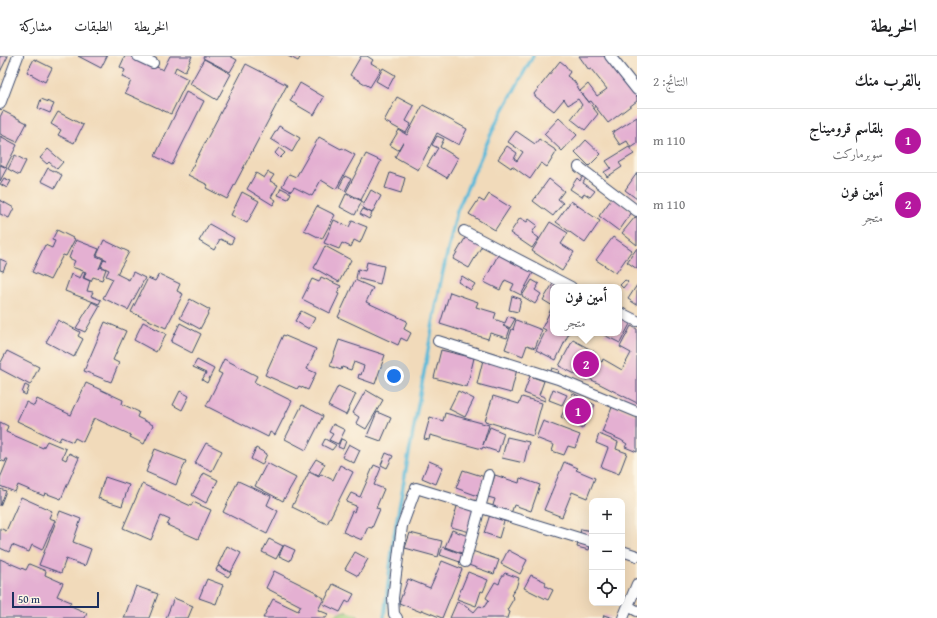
<!DOCTYPE html>
<html lang="ar">
<head>
<meta charset="utf-8">
<style>
	:root { --surface:#fff; --page:#f6f6f6; --text:#202124; --muted:#757577; --line:#e0e0e0; --accent:#b5179e }
	body { margin:0; font-family:"Gentium Book Plus",Amiri,serif; background:var(--page); color:var(--text); direction:rtl }
	.controls { position:absolute; right:12px; bottom:12px; display:grid; overflow:hidden; border-radius:8px; box-shadow:0 4px 16px #0002 }
	.controls button { width:36px; height:36px; display:grid; place-items:center; padding:0; border:0; border-bottom:1px solid var(--line); background:var(--surface); color:var(--text); font:20px sans-serif }
	.scale { position:absolute; left:12px; bottom:10px; width:87px; box-sizing:border-box; padding-left:4px; border:2px solid #1b2f5e; border-top:0; font-size:11px; line-height:14px; white-space:nowrap; color:#1b2f5e; -webkit-text-stroke:3px #fcf5e5; paint-order:stroke }
	.you { position:absolute; left:394px; top:320px; width:14px; height:14px; margin:-10px; border:3px solid #fff; border-radius:50%; background:#1a73e8; box-shadow:0 0 0 6px #1a73e833 }
	.badge { display:grid; place-items:center; width:26px; height:26px; border-radius:50%; background:var(--accent); color:#fff; font-size:13px; font-weight:700 }
	.pin { position:absolute; translate:-50% -50%; border:2px solid #fff; box-shadow:0 1px 4px #0006 }
	.popup { position:absolute; left:550px; top:228px; width:72px; height:52px; box-sizing:border-box; display:grid; place-content:center; border-radius:8px; background:var(--surface); filter:drop-shadow(0 1px 3px #0005); font-size:13px; white-space:nowrap; color:var(--muted) }
	.popup b { font-size:15px; color:var(--text) }
	.popup::after { content:''; position:absolute; left:50%; top:100%; margin-left:-8px; border:8px solid transparent; border-top-color:var(--surface) }
	.list { margin:0; padding:0; list-style:none }
	h2 { display:flex; justify-content:space-between; align-items:center; height:52px; margin:0; padding:0 16px; font-size:17px }
	h2 small { font-size:13px; font-weight:400; color:var(--muted) }
	.list li { display:grid; grid-template-columns:26px 1fr auto; gap:12px; align-items:center; box-sizing:border-box; height:64px; padding:0 16px; border-top:1px solid var(--line) }
	.list b { display:block; font-size:15px; white-space:nowrap }
	.list p { margin:0; font-size:13px; white-space:nowrap; color:var(--muted) }
	.list em { font-size:13px; font-style:normal; color:var(--muted) }
	.icon { flex:none; width:22px; height:22px; fill:none; stroke:currentColor; stroke-width:2; stroke-linecap:round; stroke-linejoin:round }
	.map { position:relative; flex:none; width:637px; height:562px; overflow:hidden; direction:ltr }
	header { display:flex; align-items:center; gap:24px; box-sizing:border-box; height:56px; padding:0 20px; background:var(--surface); border-bottom:1px solid var(--line) }
	header strong { font-size:19px }
	nav { display:flex; gap:22px; margin-inline-start:auto; font-size:14px }
	main { display:flex }
	aside { flex:1; background:var(--surface) }
	.map>svg:first-child { display:block }
</style>
</head>
<body>
<header>
<strong>الخريطة</strong>
<nav><a>الخريطة</a><a>الطبقات</a><a>مشاركة</a></nav>
</header>
<main>
<aside>
<h2>بالقرب منك<small>النتائج: 2</small></h2>
<ul class="list">
<li><span class="badge">1</span><div><b>بلقاسم قروميناج</b><p>سوبرماركت</p></div><em>110 m</em></li>
<li><span class="badge">2</span><div><b>أمين فون</b><p>متجر</p></div><em>110 m</em></li>
</ul>
</aside>
<div class="map">
<svg width="637" height="562" viewBox="0 0 637 562">
	<rect width="100%" height="100%" fill="#fcf5e5"/>
	<filter id="ink" filterUnits="userSpaceOnUse"><feTurbulence type="fractalNoise" baseFrequency=".025" numOctaves="2"/><feDisplacementMap in="SourceGraphic" scale="8" xChannelSelector="R" yChannelSelector="G"/><feConvolveMatrix kernelMatrix="1 2 1 2 8 2 1 2 1" color-interpolation-filters="sRGB"/></filter>
	<filter id="wash" filterUnits="userSpaceOnUse"><feTurbulence type="fractalNoise" baseFrequency=".012" numOctaves="4" result="noise"/><feDisplacementMap in="SourceGraphic" scale="16" xChannelSelector="R" yChannelSelector="G"/><feGaussianBlur stdDeviation="0.9" result="paint"/><feColorMatrix in="noise" values="0 0 0 0 0 0 0 0 0 0 0 0 0 0 0 0 0 1.4 0 .05"/><feComposite in="paint" operator="in"/></filter>
	<g filter="url(#wash)">
		<rect width="100%" height="100%" fill="#f1daba"/>
		<path fill="#a4d381" stroke="#608170" d="M344 555 358 559 359 562H329Z"/>
		<g fill="none" stroke-linecap="round" stroke-linejoin="round">
			<path stroke="#5bbad9" stroke-width="3.5" d="M384 562 394 479 441 224 457 155 495 69 533 0"/>
		</g>
		<g id="blocks">
			<path fill="#e4b0d2" d="M0 0H8L0 16Z
				M78 0H107L101 12Z
				M125 0H134L163 14 170 0H192L185 16 176 11 174 16 188 23 171 58 125 37 131 25 122 21 125 14 120 11Z
				M204 0H230L237 4 230 16 203 2Z
				M288 0H301L298 5Z
				M361 0H367L373 4 371 7 381 13 370 31 350 19Z
				M579 0H605L637 41V45L608 67 591 45 589 46 581 36 598 58 585 74 571 63 582 49 578 43 568 49 564 43 554 55 536 41 534 38 560 5 565 9 570 16 567 20 574 25 580 35 588 28 597 40 607 33 591 13 589 14Z
				M34 3 52 12 45 26 27 16Z
				M204 3 231 18 217 44 190 28Z
				M246 8 287 29 227 143 206 132 208 129 188 119Z
				M383 12 395 19 388 32 376 25Z
				M300 27 324 41 314 59 290 45Z
				M186 36 204 45 172 109 155 100Z
				M397 41 414 50 406 65 411 68 406 77 384 65Z
				M41 43 54 48 50 57 38 52Z
				M423 49 467 73 459 89 437 77 418 114 395 101 403 86 398 94 390 89 399 74 407 79Z
				M3 55 27 67 17 86 0 78V61Z
				M58 56 83 69 74 87 58 79 61 74 51 68Z
				M637 61V88L631 92 627 85 620 89 612 77Z
				M559 62 577 79 562 95 544 78Z
				M279 70 300 82 292 96 271 83Z
				M516 75 535 88 539 83 557 95 547 111 541 107 530 123 512 110 511 112 498 103 507 90 517 97 514 103 517 105 523 96 508 86Z
				M0 80 17 89 6 111 0 108Z
				M437 80 444 83 440 91 458 102 447 122 427 110 438 92 432 89Z
				M319 81 341 93 342 92 355 99 336 133 321 124 312 140 294 131 291 135 282 130 289 118 296 121Z
				M586 84 601 98 589 110 575 96Z
				M629 91 634 98 619 107 622 111 607 121 604 116 611 112 606 105Z
				M279 92 285 97 280 102 275 97Z
				M48 93 63 106 57 113 49 106 47 108 40 102Z
				M366 98 381 105 361 144 346 136Z
				M15 99 26 105 19 119 8 113Z
				M0 109 7 112 0 125Z
				M48 112 62 119 55 132 41 125Z
				M268 116 274 119 270 125 278 129 271 141 276 144 273 149 247 133 256 117 264 122Z
				M390 117 405 122 401 137 385 132Z
				M637 117V143L625 134Z
				M584 118 587 120 583 127 595 135 590 141 584 137 582 141 570 133 577 122 580 125Z
				M345 120 351 123 345 135 339 131Z
				M4 122 11 125 7 132 0 128Z
				M549 123 564 135 558 143 563 147 553 160 533 145Z
				M281 132 291 137 288 143 278 139Z
				M371 134 381 140 372 157 362 151Z
				M242 136 259 145 247 167 231 159Z
				M346 138 362 145 355 159 340 151Z
				M489 138 510 151 495 174 469 158 479 143 484 146Z
				M613 141 632 156 619 175 599 160Z
				M0 144 14 152 9 162 0 158Z
				M571 145 600 165 585 187 556 166Z
				M317 150 335 159 322 183 304 174Z
				M363 153 372 157 369 163 360 158Z
				M635 161 637 162V189L622 177Z
				M520 162 527 166 529 163 537 169 532 177 539 182 532 192 510 177Z
				M334 164 349 171 352 165 367 171 360 187 354 184 351 191 342 187 339 193 324 187Z
				M550 166 568 177 561 188 574 196 562 215 532 195Z
				M209 168 234 182 231 188 220 183 214 194 199 185Z
				M57 174 75 183 66 200 63 199 50 224 32 216 45 189 52 192 55 185 52 184Z
				M467 179 483 188 469 212 453 203Z
				M613 181 632 194 616 217 596 204Z
				M76 184 99 193 96 200 103 203 99 213 100 211 106 213 102 224 93 221 91 225 84 222 86 216 72 211 75 205 69 202Z
				M104 184 129 196 117 218 129 224 133 216 145 222 128 254 103 242 113 223 106 220 109 214 101 210 104 203 107 204 97 199Z
				M325 190 351 204 339 226 314 212Z
				M637 192V213L627 206Z
				M499 197 534 215 521 239 511 234 514 228 505 224 500 234 484 226Z
				M0 203 7 206 3 215 0 214Z
				M367 206 384 210 380 228 356 222 358 213 365 215Z
				M83 216 85 217 83 222 90 225 87 235 93 236 91 240 101 244 99 248 65 235 71 218 80 222Z
				M159 218 180 228 177 235 183 238 166 272 131 256 148 222 155 225Z
				M462 220 475 228 471 234 458 226Z
				M321 221 341 230 337 237 339 238 330 257 302 243 312 223 319 226Z
				M355 224 373 232 366 246 407 265 404 273 411 277 407 285 401 282 398 289 338 261Z
				M532 224 539 228 535 234 541 238 535 248 522 240Z
				M625 224 628 226 623 232 620 229Z
				M554 226 563 231H553V250L543 244Z
				M637 229V249L628 243Z
				M450 236 478 246 476 251 496 257 494 263 505 267 508 260 515 263 510 272 504 269 503 270 510 273 507 282 490 277 488 283 440 268Z
				M512 240 521 243 518 256 509 254Z
				M190 243 210 254 200 273 180 262Z
				M92 246 100 250 85 276 76 272Z
				M551 253 553 254V277H569L556 304 536 294 546 274 542 272Z
				M301 255 315 262 309 273 295 265Z
				M619 260 631 266 620 287 604 279 605 277H619Z
				M58 264 80 276 78 280 83 283 74 301 46 286Z
				M516 264 542 274 535 292 527 289 523 300 505 293 512 273 514 274 513 273Z
				M105 266 126 275 113 304 119 307 111 326 84 315Z
				M143 266 166 278 156 296 134 284Z
				M180 267 201 278 192 297 171 286Z
				M631 270 637 273V347L588 322 587 324 559 310 573 284 595 296 593 301 602 306 603 303 622 314 631 297 620 291Z
				M283 279 316 293 307 313 316 317 308 334 299 330 297 333 265 319Z
				M339 284 385 299 375 328 358 322 359 318 361 319 364 310 354 306 351 314 342 311 341 314 330 310Z
				M441 294 474 302 467 331 434 322Z
				M7 295 39 311 30 329 0 313V308Z
				M224 303 257 320 254 326 292 345 275 379 270 376 268 381 206 350 222 318 218 316Z
				M197 304 214 313 207 327 202 324 206 317 193 311Z
				M483 304 517 313 511 337 477 328Z
				M552 312 559 314 557 320 550 318Z
				M530 320 544 325 539 339 545 341V345L524 337Z
				M86 327 123 344 122 348 139 356 137 361 153 369 144 388 130 381 131 379 94 362 83 386 75 382 73 386 61 381 59 385 17 365 26 346 34 350 37 343 71 359Z
				M25 329 29 331 26 339 22 337Z
				M338 330 356 338 346 359 328 350Z
				M553 333 567 339 562 349 549 344Z
				M366 334 383 344 366 373 356 367 359 361 353 357Z
				M180 335 189 340 182 354 173 349Z
				M458 335 474 343 465 361 449 353Z
				M573 337 595 349 582 373 561 361Z
				M493 340 519 348 522 341 542 347 533 380 485 365Z
				M302 349 323 360 306 394 285 383Z
				M613 349 637 359V396L625 391 627 388 621 384 602 376Z
				M377 356 391 362 381 385 367 380Z
				M445 357 489 369 483 389 490 371 504 377 498 396 483 391 482 393 430 379 429 384 424 383 430 361 443 365Z
				M543 365 580 379 575 392 568 390 564 399 552 395 554 389 536 382Z
				M0 366 8 370 6 376 43 392 47 385 66 393 62 402 66 404 69 397 79 402 61 443 45 437 44 440 18 429 15 436 0 430V422L8 403H6L5 406 0 404Z
				M333 368 345 374 338 388 329 384 333 378 329 376Z
				M599 378 618 386 616 393 627 397 619 418 601 411 608 392 596 387Z
				M507 381 529 386 524 407 502 402Z
				M325 383 336 389 332 394 322 389Z
				M341 383 346 385 343 393 338 391Z
				M206 387 222 395 212 415 195 407Z
				M349 388 360 394 354 407 342 401Z
				M256 392 267 398 262 409 251 403Z
				M155 393 186 405 176 429 146 416Z
				M386 397 393 400 387 412 381 409Z
				M316 403 325 408 318 420 309 414Z
				M429 405 443 411 436 428 422 422Z
				M564 406 578 412 576 414 595 422 587 442 572 436 562 461 544 454Z
				M267 407 296 422 283 445 255 430Z
				M340 409 353 416 327 468 292 451 309 416 319 421 321 418 333 424Z
				M374 409 381 412 374 429 384 433 376 452 380 453 372 472 368 471 362 484 343 476 352 455 354 456 356 450 346 446 351 437 360 441Z
				M463 414 485 421 478 440 456 432Z
				M204 417 218 424 206 447 192 439Z
				M495 419 519 427 520 422 540 429 531 455 514 449 508 466 504 465 499 482 484 477 495 443 488 441Z
				M105 421 129 429 122 450 98 442Z
				M238 425 271 440 267 449 278 455 267 478 223 456Z
				M142 428 191 450 193 446 211 454 198 483 167 469 170 464 161 460 151 484 123 472Z
				M0 433 6 435 0 450Z
				M21 441 52 455 49 462 55 464 42 494 32 489 29 496 12 489 9 496 0 492V472L6 475Z
				M458 447 478 453 470 476 451 471Z
				M60 455 81 463 73 486 91 493 85 510 66 503 61 517 39 509Z
				M581 473 592 475V483L589 494 577 491Z
				M452 474 473 482 467 499 445 491Z
				M410 477 442 485 438 501 405 492Z
				M269 483 283 490 276 503 262 496Z
				M284 489 295 494 290 505 279 500Z
				M227 490 241 497 231 516 218 509Z
				M443 491 470 501 472 495 499 504 494 518 440 499Z
				M508 494 527 504 520 518 501 508Z
				M355 496 368 503 358 520 345 513Z
				M0 503 26 514 29 508 46 515 45 519 63 527 57 540 71 546 69 549 87 557 85 562H0Z
				M442 505 462 513 442 562 422 554 421 556 399 547 408 523 430 532Z
				M218 510 231 517 228 521 216 514Z
				M274 515 316 536V538L324 542 318 554 328 558 326 562H263L273 543 298 555 301 550 266 532Z
				M468 516 488 524 483 536 481 535 476 550 457 543Z
				M505 517 519 522 516 532 511 539 514 542 507 554 510 556 508 562H450L457 546 465 549 474 556 479 550 484 551 489 544 486 542 488 538 495 526 499 528 501 522Z
				M531 519 546 526 545 530 553 534 548 544 524 532Z
				M207 523 223 529 216 548 199 542Z
				M333 528 354 538 349 547 346 545 340 556 323 548Z
				M136 530 158 538 149 562H124Z
				M174 542 193 550 188 562H166Z
				M604 559 613 562H603Z"/>
		</g>
	</g>
	<g filter="url(#ink)">
		<use href="#blocks" fill-opacity="0" stroke="#3b496c" stroke-width="1"/>
		<g fill="none" stroke-linecap="round" stroke-linejoin="round">
			<g stroke="#3b496c" stroke-width="12">
				<path id="street" d="M138 0 153 7
					M610 0 637 34
					M0 48 18 0
					M579 111 637 155
					M464 175 571 231
					M619 256 637 265
					M438 285 558 323 637 356
					M622 495 637 500
					M465 506 489 419
					M628 550 637 555
					M397 562 394 558 393 542 402 470 416 432 592 486
					M623 562 637 528"/>
			</g>
			<use href="#street" stroke="#fff" stroke-width="10"/>
		</g>
	</g>
</svg>
<div class="controls">
<button>+</button>
<button>−</button>
<button><svg class="icon" aria-label="locate" viewBox="0 0 24 24"><circle cx="12" cy="12" r="6"/><path d="M12 2v4M12 18v4M2 12h4M18 12h4"/></svg></button>
</div>
<div class="scale">50 m</div>
<div class="you"></div>
<div class="pin badge" style="left:578px;top:355px">1</div>
<div class="pin badge" style="left:586px;top:308px">2</div>
<div class="popup"><b>أمين فون</b>متجر</div>
</div>
</main>
</body>
</html>
